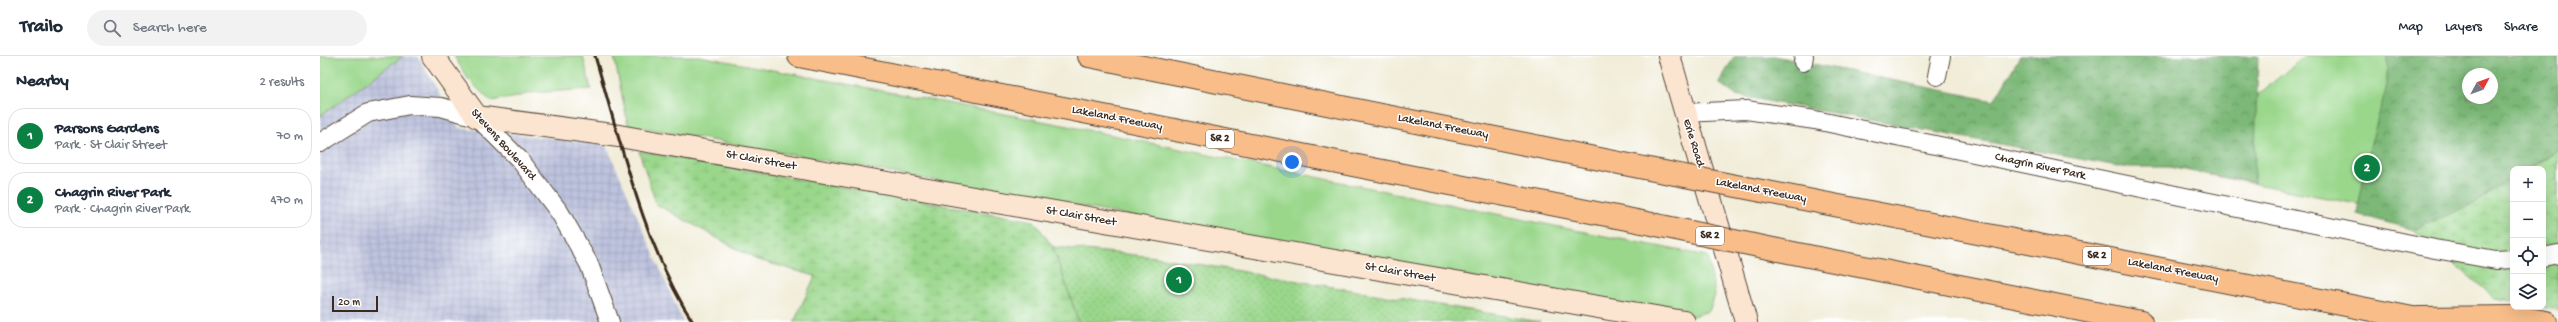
<!DOCTYPE html>
<html lang="en">
<head>
<meta charset="utf-8">
<style>
	:root { --surface:#fff; --page:#f2f2f3; --text:#1f2937; --muted:#747a83; --line:#e0e1e3; --accent:#0b8043 }
	body { margin:0; font-family:"Gochi Hand",sans-serif; background:var(--page); color:var(--text) }
	.controls { position:absolute; right:12px; bottom:12px; display:grid; overflow:hidden; border-radius:8px; box-shadow:0 4px 16px #0002 }
	.controls button { width:36px; height:36px; display:grid; place-items:center; padding:0; border:0; border-bottom:1px solid var(--line); background:var(--surface); color:var(--text); font:20px sans-serif }
	.compass { position:absolute; left:2142px; top:12px; width:36px; height:36px; border-radius:50%; background:var(--surface); box-shadow:0 4px 16px #0002; rotate:49deg }
	.scale { position:absolute; left:12px; bottom:10px; width:46px; box-sizing:border-box; padding-left:4px; border:2px solid #3b2a1e; border-top:0; font-size:11px; line-height:14px; white-space:nowrap; color:#3b2a1e; -webkit-text-stroke:3px #fff; paint-order:stroke }
	.you { position:absolute; left:972px; top:106px; width:14px; height:14px; margin:-10px; border:3px solid #fff; border-radius:50%; background:#1a73e8; box-shadow:0 0 0 6px #1a73e833 }
	.badge { display:grid; place-items:center; width:26px; height:26px; border-radius:50%; background:var(--accent); color:#fff; font-size:13px; font-weight:700 }
	.pin { position:absolute; translate:-50% -50%; border:2px solid #fff; box-shadow:0 1px 4px #0006 }
	.list { margin:0; padding:0; list-style:none }
	h2 { display:flex; justify-content:space-between; align-items:center; height:52px; margin:0; padding:0 16px; font-size:17px }
	h2 small { font-size:13px; font-weight:400; color:var(--muted) }
	.list li { display:grid; grid-template-columns:26px 1fr auto; gap:12px; align-items:center; box-sizing:border-box; height:56px; margin:0 8px 8px; padding:0 8px; border:1px solid var(--line); border-radius:16px }
	.list b { display:block; font-size:15px; white-space:nowrap }
	.list p { margin:0; font-size:13px; white-space:nowrap; color:var(--muted) }
	.list em { font-size:13px; font-style:normal; color:var(--muted) }
	.icon { flex:none; width:22px; height:22px; fill:none; stroke:currentColor; stroke-width:2; stroke-linecap:round; stroke-linejoin:round }
	.map { position:relative; flex:none; width:2238px; height:266px; overflow:hidden }
	header { display:flex; align-items:center; gap:24px; box-sizing:border-box; height:56px; padding:0 20px; background:var(--surface); border-bottom:1px solid var(--line) }
	header strong { font-size:19px }
	nav { display:flex; gap:22px; margin-inline-start:auto; font-size:14px }
	.search { width:280px; height:36px; background:var(--page); display:flex; align-items:center; gap:10px; box-sizing:border-box; padding:0 14px; border-radius:22px; color:var(--muted); font-size:15px }
	main { display:flex }
	aside { flex:1; background:var(--surface) }
	.map>svg:first-child { display:block }
</style>
</head>
<body>
<header>
<strong>Trailo</strong>
<div class="search"><svg class="icon" aria-label="search" viewBox="0 0 24 24"><circle cx="10" cy="10" r="6"/><path d="M15 15l6 6"/></svg>Search here</div>
<nav><a>Map</a><a>Layers</a><a>Share</a></nav>
</header>
<main>
<aside>
<h2>Nearby<small>2 results</small></h2>
<ul class="list">
<li><span class="badge">1</span><div><b>Parsons Gardens</b><p>Park · St Clair Street</p></div><em>70 m</em></li>
<li><span class="badge">2</span><div><b>Chagrin River Park</b><p>Park · Chagrin River Park</p></div><em>470 m</em></li>
</ul>
</aside>
<div class="map">
<svg width="2238" height="266" viewBox="0 0 2238 266">
	<defs>
		<pattern id="industrial-grid" width="8" height="8" patternUnits="userSpaceOnUse"><rect width="8" height="8" fill="#bdc3de"/><path d="M0 4h8M4 0v8" fill="none" stroke="#a3a8be"/></pattern>
		<pattern id="forest-crowns" width="20" height="18" patternUnits="userSpaceOnUse"><rect width="20" height="18" fill="#7bb877"/><path d="M2 6a3 3 0 1 1 6 0M12 15a3 3 0 1 1 6 0" fill="none" stroke="#669661"/></pattern>
		<pattern id="wetland-marsh" width="20" height="14" patternUnits="userSpaceOnUse"><rect width="20" height="14" fill="#9ad78b"/><path d="M1 5h8M5 5V1M11 12h8M15 12V8" fill="none" stroke="#86b978"/></pattern>
		<pattern id="garden-dots" width="8" height="8" patternUnits="userSpaceOnUse"><rect width="8" height="8" fill="#9ad78b"/><path d="M2 2h.1M6 6h.1" fill="none" stroke="#86b978" stroke-width="1.8" stroke-linecap="round"/></pattern>
	</defs>
	<rect width="100%" height="100%" fill="#fff"/>
	<filter id="ink" filterUnits="userSpaceOnUse"><feTurbulence type="fractalNoise" baseFrequency=".025" numOctaves="2"/><feDisplacementMap in="SourceGraphic" scale="8" xChannelSelector="R" yChannelSelector="G"/><feConvolveMatrix kernelMatrix="1 2 1 2 8 2 1 2 1" color-interpolation-filters="sRGB"/></filter>
	<filter id="wash" filterUnits="userSpaceOnUse"><feTurbulence type="fractalNoise" baseFrequency=".012" numOctaves="4" result="noise"/><feDisplacementMap in="SourceGraphic" scale="16" xChannelSelector="R" yChannelSelector="G"/><feGaussianBlur stdDeviation="0.9" result="paint"/><feColorMatrix in="noise" values="0 0 0 0 0 0 0 0 0 0 0 0 0 0 0 0 0 1.4 0 .05"/><feComposite in="paint" operator="in"/></filter>
	<g filter="url(#wash)">
		<rect width="100%" height="100%" fill="#f1edd9"/>
		<path fill="url(#industrial-grid)" d="M83 0H98L139 72 286 88 363 266H0V60Z"/>
		<path fill="#9ad78b" stroke="#6a8054" fill-rule="evenodd" d="M0 0H83L0 60Z
			M134 0H263L271 33 210 37 192 42 170 45 148 23Z
			M294 0H379L748 70 1254 174 1388 200 1395 239 1389 255 1369 261 308 69Z
			M1985 0H2238V224L2223 113H2193V179L1850 111ZM2148 18H2172V42H2148Z"/>
		<path fill="url(#forest-crowns)" stroke="#5b714a" fill-rule="evenodd" d="M1454 0 1674 45 1700 0H1938L1934 127 1850 111H1803L1415 39 1399 27 1414 1Z
			M2067 0H2238V95L2204 113H2193V119L2153 148 2094 174 2037 158 2048 98 2067 29ZM2148 18H2172V42H2148Z"/>
		<path fill="url(#wetland-marsh)" stroke="#6a8054" d="M319 95 714 165 733 191 759 266H474L495 220 435 203 336 148Z
			M2238 95V254L2222 251 2223 113H2208Z
			M2193 123V245L2175 242 2094 174 2153 148Z"/>
		<path fill="url(#garden-dots)" stroke="#6a8054" d="M733 191 836 201 1220 266H759Z"/>
	</g>
	<g filter="url(#ink)">
		<g fill="none" stroke-linecap="round" stroke-linejoin="round">
			<g stroke="#56473a" stroke-width="20">
				<path id="street" d="M1483 6 1484 0
					M1617 20 1621 0
					M1364 57 1426 54 1495 64 2115 193 2176 204 2193 203
					M0 87 48 57 90 49 121 51 157 61 200 104 240 157 269 208 290 266
					M2223 201 2238 198"/>
			</g>
			<g stroke="#56473a" stroke-width="24">
				<path id="secondary" d="M113 0 157 61 299 80 1364 266
					M1349 0 1426 266"/>
			</g>
			<g stroke="#56473a" stroke-width="24">
				<path id="highway" d="M479 0 1322 166
					M769 0 1339 115
					M1442 135 2113 266
					M1458 194 1821 266
					M2098 262 2196 261 2226 266"/>
			</g>
			<use href="#street" stroke="#fff" stroke-width="18"/>
			<use href="#secondary" stroke="#fce5d0" stroke-width="22"/>
			<use href="#highway" stroke="#f8bd89" stroke-width="22"/>
			<path stroke="#3b2a1e" stroke-width="3" d="M275 0C300 84 325 193 373 266"/>
			<g stroke="#56473a" stroke-width="24" stroke-linecap="butt">
				<path id="highway-bridge" d="M1339 115 1442 135
					M1322 166 1458 194"/>
			</g>
			<use href="#highway-bridge" stroke="#f8bd89" stroke-width="22"/>
		</g>
	</g>
	<g text-anchor="middle" dominant-baseline="central" stroke-width="3" stroke-linejoin="round" paint-order="stroke">
		<g fill="#fff" stroke="#766a62" stroke-width="1">
			<rect x="886" y="74" width="28" height="18" rx="3"/>
			<rect x="1376" y="171" width="28" height="18" rx="3"/>
			<rect x="1763" y="191" width="28" height="18" rx="3"/>
		</g>
		<g font-size="11" font-weight="bold" fill="#3b2a1e">
			<text x="900" y="83">SR 2</text>
			<text x="1390" y="180">SR 2</text>
			<text x="1777" y="200">SR 2</text>
		</g>
		<g font-size="12" fill="#3b2a1e" stroke="#fff">
			<text transform="translate(797 63) rotate(11)">Lakeland Freeway</text>
			<text transform="translate(1123 71) rotate(11)">Lakeland Freeway</text>
			<text transform="translate(1373 87) rotate(73)">Erie Road</text>
			<text transform="translate(183 89) rotate(48)">Stevens Boulevard</text>
			<text transform="translate(441 105) rotate(10)">St Clair Street</text>
			<text transform="translate(1720 111) rotate(12)">Chagrin River Park</text>
			<text transform="translate(1441 135) rotate(11)">Lakeland Freeway</text>
			<text transform="translate(761 161) rotate(10)">St Clair Street</text>
			<text transform="translate(1853 215) rotate(11)">Lakeland Freeway</text>
			<text transform="translate(1080 217) rotate(10)">St Clair Street</text>
		</g>
	</g>
</svg>
<div class="controls">
<button>+</button>
<button>−</button>
<button><svg class="icon" aria-label="locate" viewBox="0 0 24 24"><circle cx="12" cy="12" r="6"/><path d="M12 2v4M12 18v4M2 12h4M18 12h4"/></svg></button>
<button><svg class="icon" aria-label="layers" viewBox="0 0 24 24"><path d="M12 4l9 5-9 5-9-5zM3 14l9 5 9-5"/></svg></button>
</div>
<svg class="compass" viewBox="-18 -18 36 36"><path d="M0-13l5 13h-10z" fill="#e53935"/><path d="M0 13l5-13h-10z" fill="#747a83"/></svg>
<div class="scale">20 m</div>
<div class="you"></div>
<div class="pin badge" style="left:859px;top:224px">1</div>
<div class="pin badge" style="left:2047px;top:112px">2</div>
</div>
</main>
</body>
</html>
